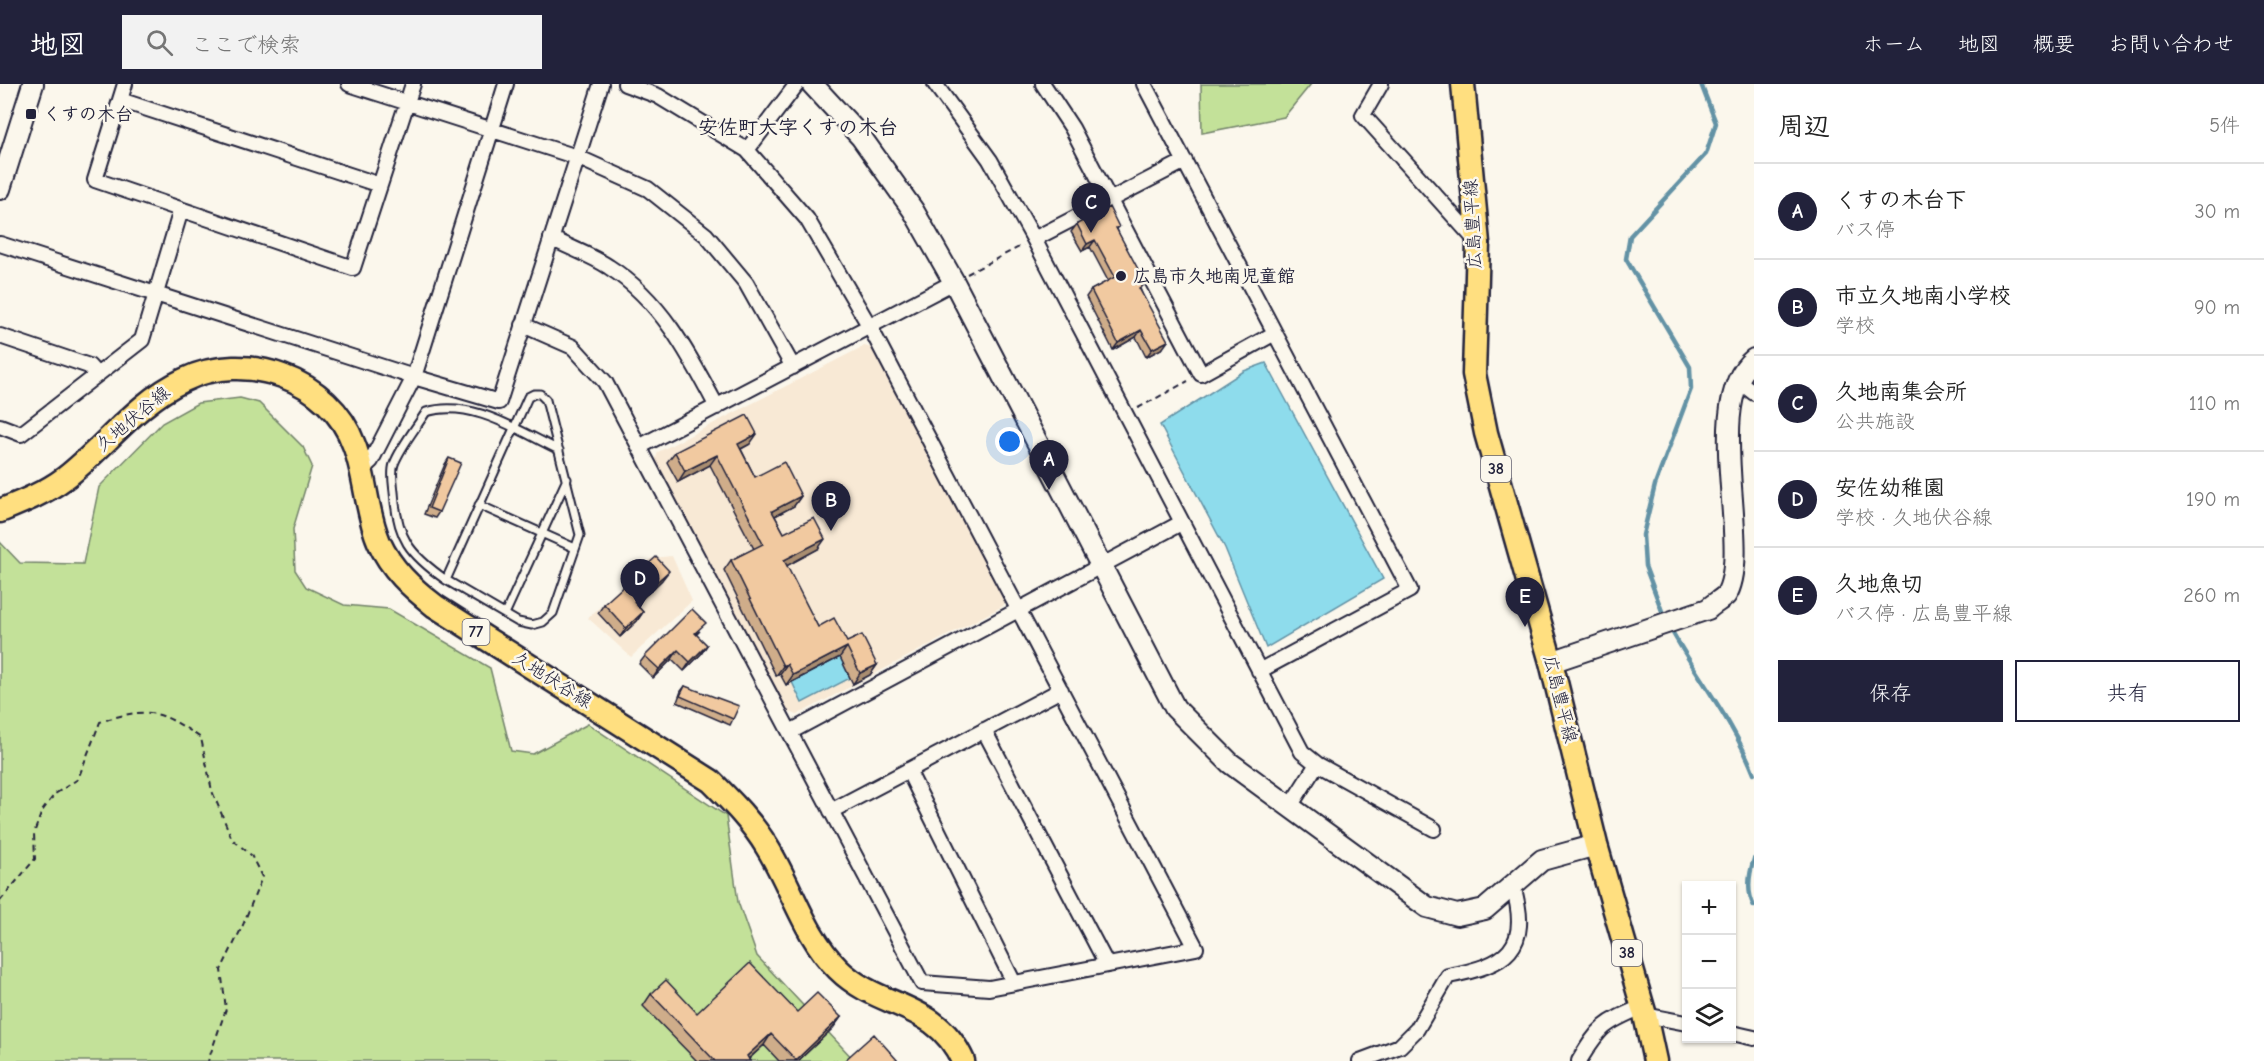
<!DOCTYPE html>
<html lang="ja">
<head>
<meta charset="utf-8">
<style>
	:root { --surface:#fff; --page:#f2f2f2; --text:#222; --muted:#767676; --line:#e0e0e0; --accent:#22223b }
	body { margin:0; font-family:"Comic Neue","Klee One",sans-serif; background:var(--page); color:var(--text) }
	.controls { position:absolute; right:18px; bottom:18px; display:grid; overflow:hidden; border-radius:0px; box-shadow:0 2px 4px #0004 }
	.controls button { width:54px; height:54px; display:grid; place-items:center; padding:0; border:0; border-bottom:2px solid var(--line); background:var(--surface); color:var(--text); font:30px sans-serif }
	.you { position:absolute; left:1010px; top:358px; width:21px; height:21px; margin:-15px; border:4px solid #fff; border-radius:50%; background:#1a73e8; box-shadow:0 0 0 9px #1a73e833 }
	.badge { display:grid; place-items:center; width:39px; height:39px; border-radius:50%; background:var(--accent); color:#fff; font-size:20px; font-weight:700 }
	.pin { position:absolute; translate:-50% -50px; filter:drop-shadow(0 2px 3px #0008) }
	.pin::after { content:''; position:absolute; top:32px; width:21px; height:18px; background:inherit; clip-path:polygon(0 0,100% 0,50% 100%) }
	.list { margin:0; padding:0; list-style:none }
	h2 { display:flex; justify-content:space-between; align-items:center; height:78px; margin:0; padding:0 24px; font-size:26px }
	h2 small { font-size:20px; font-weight:400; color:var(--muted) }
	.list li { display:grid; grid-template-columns:39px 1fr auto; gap:18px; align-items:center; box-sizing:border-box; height:96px; padding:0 24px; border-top:2px solid var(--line) }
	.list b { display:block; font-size:22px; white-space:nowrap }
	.list p { margin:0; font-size:20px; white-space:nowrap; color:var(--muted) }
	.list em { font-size:20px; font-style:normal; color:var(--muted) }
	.actions { display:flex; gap:12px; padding:18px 24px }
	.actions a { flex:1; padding:14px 0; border:2px solid var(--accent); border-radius:0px; text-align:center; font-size:21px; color:var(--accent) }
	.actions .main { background:var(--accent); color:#fff }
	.icon { flex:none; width:33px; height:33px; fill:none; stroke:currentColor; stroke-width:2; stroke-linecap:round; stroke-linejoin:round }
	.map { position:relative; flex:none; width:1754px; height:977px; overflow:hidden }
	header { display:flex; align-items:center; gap:36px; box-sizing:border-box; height:84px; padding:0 30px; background:var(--accent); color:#fff }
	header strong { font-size:28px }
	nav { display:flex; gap:33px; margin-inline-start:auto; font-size:21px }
	.search { width:420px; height:54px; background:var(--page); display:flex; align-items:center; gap:15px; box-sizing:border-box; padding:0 21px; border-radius:0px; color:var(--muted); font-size:22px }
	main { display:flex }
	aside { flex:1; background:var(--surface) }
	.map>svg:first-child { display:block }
</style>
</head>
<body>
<header>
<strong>地図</strong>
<div class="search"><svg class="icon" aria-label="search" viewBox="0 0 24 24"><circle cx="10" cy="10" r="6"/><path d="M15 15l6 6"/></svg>ここで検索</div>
<nav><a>ホーム</a><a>地図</a><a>概要</a><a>お問い合わせ</a></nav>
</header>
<main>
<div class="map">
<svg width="1754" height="977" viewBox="0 0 1754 977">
	<rect width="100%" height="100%" fill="#fbf7ec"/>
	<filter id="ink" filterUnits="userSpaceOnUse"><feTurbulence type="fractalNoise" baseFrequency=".0167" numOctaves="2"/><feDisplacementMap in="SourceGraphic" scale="12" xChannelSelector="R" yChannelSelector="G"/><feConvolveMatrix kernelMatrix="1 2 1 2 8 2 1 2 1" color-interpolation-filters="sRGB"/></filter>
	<g filter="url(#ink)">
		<path fill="#f8e9d5" d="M864 262 873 264 1006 517 1003 522 797 631 786 626 655 377 658 368Z
			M672 472 692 517 631 573 588 534 652 474Z"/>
		<path fill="#c3e199" stroke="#72826a" stroke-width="1.5" d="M1311 0 1284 33 1202 49 1201 0Z
			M240 314 259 319 303 363 312 382 293 445 295 486 306 503 344 521 389 525 490 584 511 667 533 670 588 640 726 732 738 818 757 872 855 977H0V458L20 479 83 480 99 403 162 339 198 319Z"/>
		<path fill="#8edcec" stroke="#6392a5" stroke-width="1.5" d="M1266 279 1383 495 1266 564 1225 464 1160 341 1244 287Z
			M840 573 850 594 802 619 792 598Z"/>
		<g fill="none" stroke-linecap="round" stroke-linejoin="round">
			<path stroke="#6392a5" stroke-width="4.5" d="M1665 535 1645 482 1643 451 1655 401 1691 305 1690 283 1626 175 1630 152 1706 70 1716 39 1701 0
				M1669 542C1696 592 1733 636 1754 690
				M1754 775C1749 790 1746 807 1754 822"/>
			<g stroke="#22223b" stroke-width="11">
				<path id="lane" d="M534 310H540L546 316 580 451 553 529 543 538 532 541 518 538 446 496 528 313Z
					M479 421 575 464
					M446 496C409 470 397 454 394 408 393 399 391 388 394 380 401 362 416 344 426 328 471 314 519 347 559 366
					M505 530 567 395"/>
			</g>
			<g stroke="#22223b" stroke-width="18">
				<path id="street" d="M125 0 95 96 353 184 413 0
					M349 0 577 73 648 105 706 151 746 199 793 283
					M935 0 990 76 1034 155 1302 668 1317 680 1434 745
					M1043 0 1072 44 1201 290 1275 249
					M1144 0 1410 506 1259 587
					M1381 0 1363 31 1478 159
					M120 16 380 101
					M747 66 797 0
					M551 154C570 164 591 171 609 183 661 216 689 270 717 323
					M1034 155 1185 77
					M0 160 414 293 499 318 601 0
					M523 241 573 263 605 298 922 899 989 904 1196 864 870 243 807 135 747 66 658 12 625 0
					M0 252 89 282 97 291
					M1740 298 1754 309
					M0 342 21 350 142 256 181 126
					M639 363 954 198
					M362 385 371 377 414 293 506 0
					M984 646 1107 881
					M790 648 1181 439
					M908 686 1014 899
					M1289 724 1317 680
					M831 727 1061 606
					M1645 931 1686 939
					M1732 949 1754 954
					M1360 977 1400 962 1417 945 1448 892C1506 881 1532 866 1513 802
					M1579 977C1600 942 1604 939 1642 923"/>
			</g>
			<g stroke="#22223b" stroke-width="24">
				<path id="secondary" d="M812 0 861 53 913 126 954 198 1175 624 1230 679 1427 823 1457 831 1485 825 1542 776 1596 761
					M0 105 33 0
					M1551 578 1708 525C1713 520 1721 516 1726 511 1754 466 1700 319 1754 275"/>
			</g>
			<g stroke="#22223b" stroke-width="27">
				<path id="primary" d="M1463 0 1478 159 1474 290 1486 349 1551 578 1596 761 1645 931 1655 977
					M0 427C22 418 45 409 65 394 105 363 137 318 184 296 245 266 330 294 354 361 366 392 366 428 379 458 391 485 412 504 435 522L711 697C732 718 752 738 767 763 792 803 804 851 838 885 879 926 936 916 963 977"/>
			</g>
			<path stroke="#22223b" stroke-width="2" stroke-dasharray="6 4.5" stroke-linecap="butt" d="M967 190 1023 161
				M1138 324 1188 297
				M0 817 35 775 34 749 42 727 55 710 78 695 100 638C148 622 160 626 201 654L212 707 232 755 251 771 262 793 243 841 221 886 226 925 208 977"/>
			<use href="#lane" stroke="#fbf7ec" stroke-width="7"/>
			<use href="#street" stroke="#fbf7ec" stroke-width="14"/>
			<use href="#secondary" stroke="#fbf7ec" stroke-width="20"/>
			<use href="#primary" stroke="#ffdf80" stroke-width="22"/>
		</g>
		<path fill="#cfad8a" stroke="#22223b" stroke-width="1.5" d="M1077 140 1119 143 1117 145 1163 264 1146 273 1136 253 1113 266 1086 213 1091 206 1108 197 1090 163 1082 167 1071 148Z
			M750 360 741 365 755 393 801 412 794 422 775 432 784 449 818 465 786 482 818 543 847 558 877 581 870 591 853 600 840 573 786 601 780 590 776 592 724 486 731 476 754 465 710 381 678 398 667 378 675 368Z
			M449 374 439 428 435 434 424 430 445 380Z
			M662 496 636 520 643 528 637 537 620 553 598 529 604 520Z
			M700 547 696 551 707 561 701 570 684 587 672 575 653 594 639 580 645 572Z
			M685 602 733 635 730 641 677 618 681 607Z
			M651 910 697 929 797 928 841 933 833 944 798 977H779L764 961 749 975 750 977H697L643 922Z"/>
		<path fill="#a98d70" stroke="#22223b" stroke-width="1.5" d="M1095 156 1090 163 1082 167 1087 160Z
			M1141 246 1136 253 1113 266 1118 259Z
			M1168 257 1163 264 1146 273 1152 265Z
			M757 350 750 360 731 370 738 360Z
			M717 371 710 381 678 398 685 387Z
			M801 412 794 422 765 437 772 427Z
			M825 455 818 465 777 487 784 476Z
			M669 487 662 496 628 528 634 518Z
			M643 528 637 537 620 553 626 544Z
			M707 561 701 570 684 587 690 578Z
			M847 563 840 573 786 601 793 591Z
			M678 566 672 575 653 594 659 585Z
			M787 580 780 590 776 592 783 582Z
			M877 581 870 591 853 600 860 589Z
			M841 933 833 944 798 977H795Z
			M771 950 764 961 746 977 747 972Z"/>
		<path fill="#f1c9a0" stroke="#22223b" stroke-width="1.5" d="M1109 123 1119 143 1116 144 1146 200 1139 204 1168 257 1152 265 1141 246 1118 259 1091 206 1115 193 1095 156 1087 160 1077 140Z
			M747 331 757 350 738 360 755 393 784 378 801 412 772 427 784 449 814 434 825 455 784 476 818 543 834 534 847 558 862 551 877 581 860 589 847 563 793 591 787 580 783 582 731 476 763 460 717 371 685 387 675 368Z
			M449 374 461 379 439 428 429 424Z
			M656 473 669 487 634 518 643 528 626 544 604 520Z
			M692 525 706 539 695 549 707 561 690 578 678 566 659 585 645 572Z
			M685 602 739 622 733 635 680 612Z
			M750 879 797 928 817 909 841 933 796 976 771 950 747 972 750 977H715L651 910 666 896 697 929Z
			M874 950 898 977H844Z"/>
	</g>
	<g fill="#22223b" stroke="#fbf7ec" stroke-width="2">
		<rect x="25" y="24" width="12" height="12" rx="3"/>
		<circle cx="1121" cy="192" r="6"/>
	</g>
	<g text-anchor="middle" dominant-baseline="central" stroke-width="5" stroke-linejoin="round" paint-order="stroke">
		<g fill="#fbf7ec" stroke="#636270" stroke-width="1.5">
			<rect x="1481" y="372" width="30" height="26" rx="4.5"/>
			<rect x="462.5" y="535" width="27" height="26" rx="4.5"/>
			<rect x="1612" y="856" width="30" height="26" rx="4.5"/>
		</g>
		<g font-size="16" font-weight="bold" fill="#22223b">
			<text x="1496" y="385">38</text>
			<text x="476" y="548">77</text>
			<text x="1627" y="869">38</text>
		</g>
		<g font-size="18" font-weight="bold" fill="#22223b" stroke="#fbf7ec" text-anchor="start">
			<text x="43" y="30">くすの木台</text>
			<text x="1133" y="192">広島市久地南児童館</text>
		</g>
		<g font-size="18" fill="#22223b" stroke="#fbf7ec">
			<text transform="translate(1473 140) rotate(-93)">広島豊平線</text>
			<text transform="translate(133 335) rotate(-40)">久地伏谷線</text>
			<text transform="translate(552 596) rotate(32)">久地伏谷線</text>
			<text transform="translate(1560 615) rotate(76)">広島豊平線</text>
		</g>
		<g font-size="20" font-weight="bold" fill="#22223b" stroke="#fbf7ec">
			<text x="798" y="43">安佐町大字くすの木台</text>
		</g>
	</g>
</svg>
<div class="controls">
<button>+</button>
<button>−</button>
<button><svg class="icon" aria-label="layers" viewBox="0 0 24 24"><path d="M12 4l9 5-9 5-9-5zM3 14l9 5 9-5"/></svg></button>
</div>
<div class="you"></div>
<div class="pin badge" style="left:1049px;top:406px">A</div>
<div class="pin badge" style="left:831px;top:447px">B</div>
<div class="pin badge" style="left:1091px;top:149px">C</div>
<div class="pin badge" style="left:640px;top:525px">D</div>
<div class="pin badge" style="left:1525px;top:543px">E</div>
</div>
<aside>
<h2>周辺<small>5件</small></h2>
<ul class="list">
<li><span class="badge">A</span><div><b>くすの木台下</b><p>バス停</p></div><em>30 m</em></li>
<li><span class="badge">B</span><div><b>市立久地南小学校</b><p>学校</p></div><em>90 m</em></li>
<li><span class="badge">C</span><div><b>久地南集会所</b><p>公共施設</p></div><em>110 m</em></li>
<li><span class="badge">D</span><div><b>安佐幼稚園</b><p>学校 · 久地伏谷線</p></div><em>190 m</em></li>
<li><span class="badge">E</span><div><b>久地魚切</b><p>バス停 · 広島豊平線</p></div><em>260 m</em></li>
</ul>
<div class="actions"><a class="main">保存</a><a>共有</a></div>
</aside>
</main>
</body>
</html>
